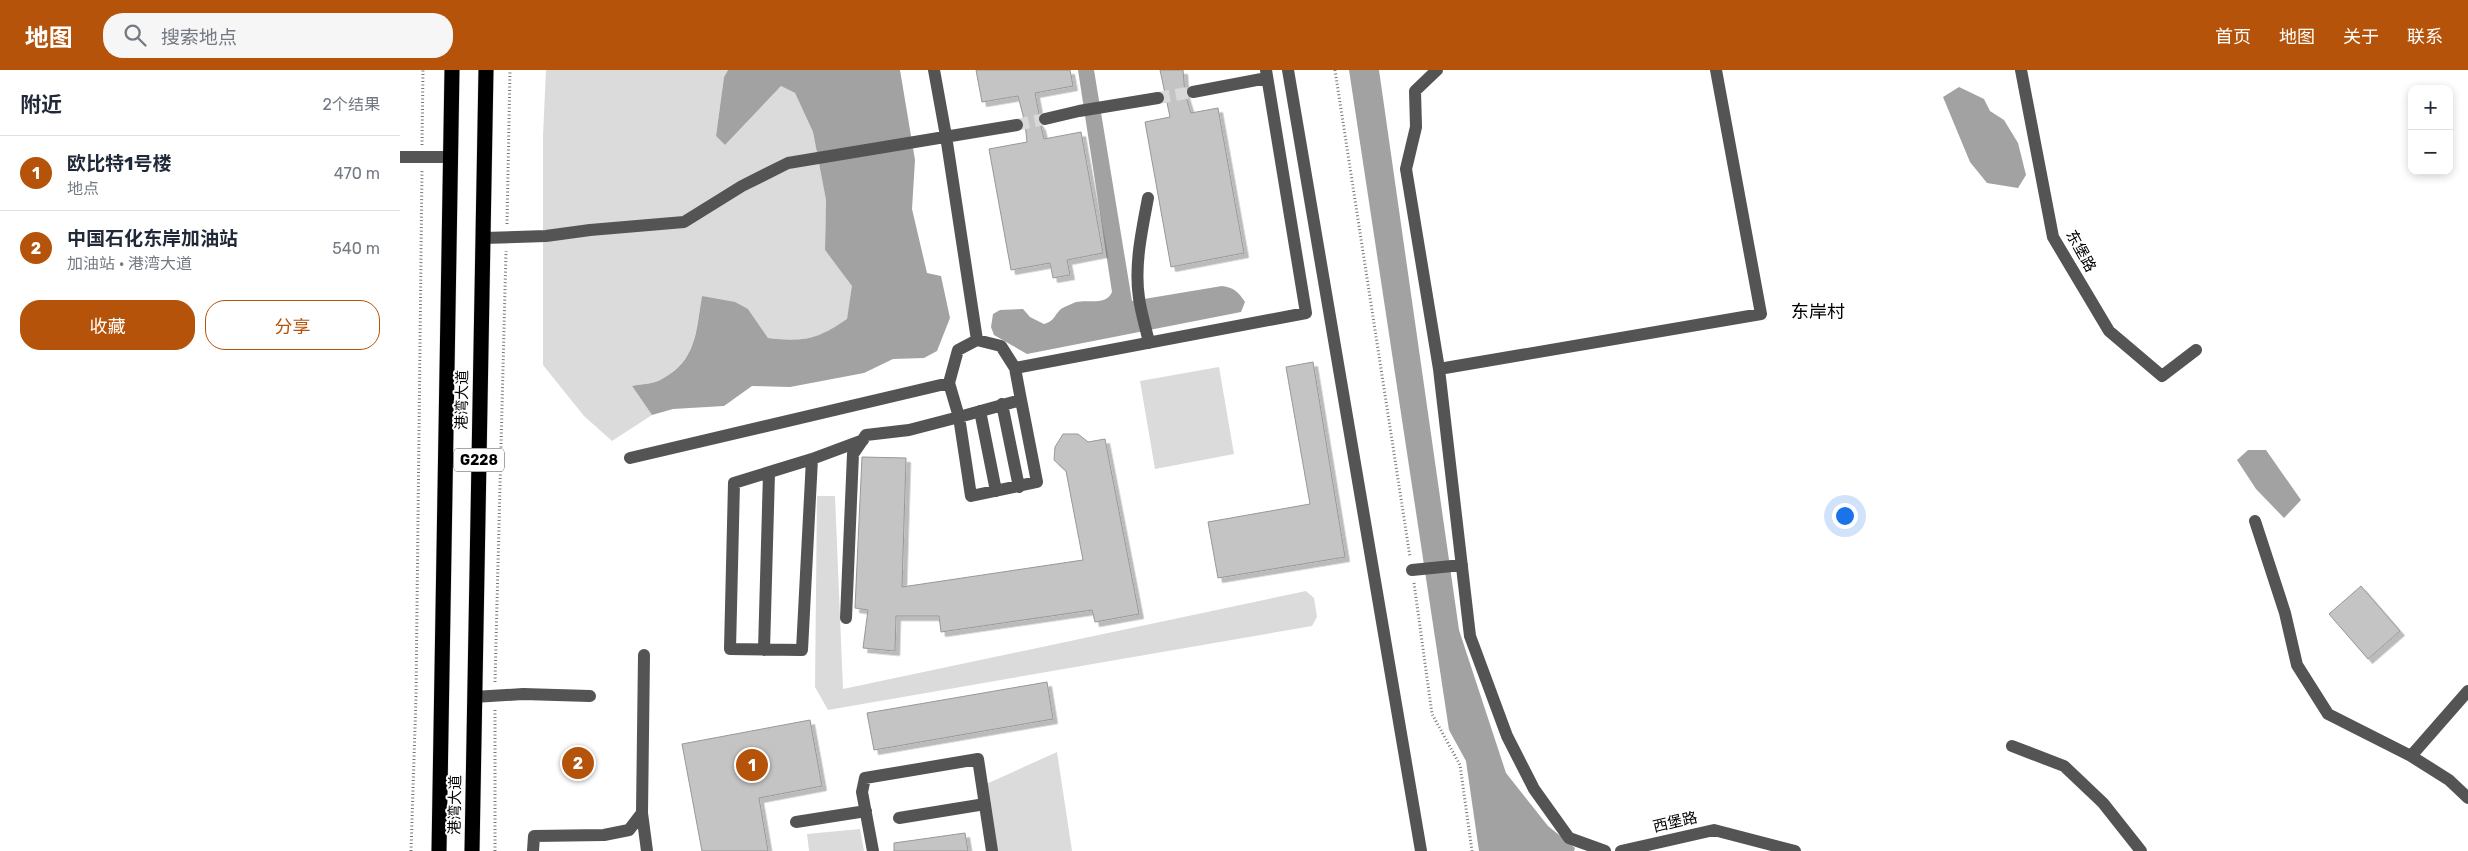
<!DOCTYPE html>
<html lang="zh">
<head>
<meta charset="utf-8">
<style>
	:root { --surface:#fff; --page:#f6f6f7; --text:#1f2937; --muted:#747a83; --line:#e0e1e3; --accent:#b45309 }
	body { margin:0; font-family:Rubik,"Noto Sans SC",sans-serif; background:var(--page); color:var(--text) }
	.controls { position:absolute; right:15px; top:15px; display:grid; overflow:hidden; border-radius:10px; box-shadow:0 2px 8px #0003 }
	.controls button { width:45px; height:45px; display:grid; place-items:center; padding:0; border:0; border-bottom:1px solid var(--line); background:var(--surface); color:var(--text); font:25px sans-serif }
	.you { position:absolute; left:1444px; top:445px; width:18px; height:18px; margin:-12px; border:4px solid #fff; border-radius:50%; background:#1a73e8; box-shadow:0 0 0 8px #1a73e833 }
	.badge { display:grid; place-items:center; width:32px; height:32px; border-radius:50%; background:var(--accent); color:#fff; font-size:16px; font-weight:700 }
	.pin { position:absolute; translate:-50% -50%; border:2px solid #fff; box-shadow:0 1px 5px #0006 }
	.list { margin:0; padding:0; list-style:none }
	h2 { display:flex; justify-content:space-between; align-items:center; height:65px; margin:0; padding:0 20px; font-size:21px }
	h2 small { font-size:16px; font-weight:400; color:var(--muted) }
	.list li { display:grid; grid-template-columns:32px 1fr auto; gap:15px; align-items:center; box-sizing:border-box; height:75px; padding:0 20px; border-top:1px solid var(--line) }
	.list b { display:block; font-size:19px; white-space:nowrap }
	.list p { margin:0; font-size:16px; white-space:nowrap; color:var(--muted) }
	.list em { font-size:16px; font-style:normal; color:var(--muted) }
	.actions { display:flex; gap:10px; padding:15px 20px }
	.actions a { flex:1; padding:11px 0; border:1px solid var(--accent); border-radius:20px; text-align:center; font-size:18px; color:var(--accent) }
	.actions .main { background:var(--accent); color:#fff }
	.icon { flex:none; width:28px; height:28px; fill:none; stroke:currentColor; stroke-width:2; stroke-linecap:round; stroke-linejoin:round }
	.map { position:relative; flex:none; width:2068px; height:781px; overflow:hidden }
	header { display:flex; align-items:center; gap:30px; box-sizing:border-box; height:70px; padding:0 25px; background:var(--accent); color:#fff }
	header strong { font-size:24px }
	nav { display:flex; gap:28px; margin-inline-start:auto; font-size:18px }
	.search { width:350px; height:45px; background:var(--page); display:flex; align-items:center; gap:12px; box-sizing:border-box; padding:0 18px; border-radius:20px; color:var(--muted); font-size:19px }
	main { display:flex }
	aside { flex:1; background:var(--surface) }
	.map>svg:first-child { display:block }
</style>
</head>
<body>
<header>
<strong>地图</strong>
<div class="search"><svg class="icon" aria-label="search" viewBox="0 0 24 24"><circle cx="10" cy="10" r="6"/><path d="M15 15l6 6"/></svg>搜索地点</div>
<nav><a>首页</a><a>地图</a><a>关于</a><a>联系</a></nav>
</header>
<main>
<aside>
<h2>附近<small>2个结果</small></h2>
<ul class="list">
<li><span class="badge">1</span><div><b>欧比特1号楼</b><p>地点</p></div><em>470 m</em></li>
<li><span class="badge">2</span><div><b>中国石化东岸加油站</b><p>加油站 · 港湾大道</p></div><em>540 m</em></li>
</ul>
<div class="actions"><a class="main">收藏</a><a>分享</a></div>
</aside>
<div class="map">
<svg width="2068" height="781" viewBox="0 0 2068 781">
	<defs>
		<filter id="shadow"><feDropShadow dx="4.5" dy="4.5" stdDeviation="0" flood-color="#0004"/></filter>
	</defs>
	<rect width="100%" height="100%" fill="#fff"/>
	<path fill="#dbdbdb" d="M146 0H328L324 7 316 66 325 75 381 16 395 23 413 62 426 130 425 180 453 216 447 250C417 270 403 272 368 268L348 239 302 226C296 261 297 289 262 309 254 314 241 314 232 316L252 345 212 371 184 346 143 295V66Z
		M819 297 834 384 755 399 740 311Z
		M417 426H435L443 619 906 521 914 528 917 547 912 556 428 640 415 617Z
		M657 682 672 781H596L584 715Z
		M460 759 464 781H409L407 764Z"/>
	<path fill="#a2a2a2" d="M328 0H500L515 90 512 139 527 203 541 206 550 248 537 281 524 288 493 289 464 303 390 317 352 316 324 336 273 339 252 345 232 316C241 314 254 314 262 309 297 290 296 261 302 226L335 232 348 239 368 268C403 272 417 270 447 249L452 216 425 180 426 130 413 62 395 23 381 16 325 75 316 66 324 7Z
		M678 0H694L732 231 822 216C834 218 838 221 845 232L841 242 627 284 594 265 591 257 593 244 600 240 623 239 630 247 644 254C655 251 654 245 661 239 665 236 672 234 676 232 689 229 706 236 712 222Z
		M949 0H979L1059 560 1106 703 1148 756 1175 778 1174 781H1079L1066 691 1049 660Z
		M1559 17 1584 29 1590 41 1604 50 1618 73 1626 105 1618 118 1587 113 1570 92 1543 27Z
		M1848 380H1866L1901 430 1884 448 1856 419 1837 390Z"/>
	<path fill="#c4c4c4" stroke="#989898" filter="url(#shadow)" d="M576 0H670L673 16 635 23 639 44 637 50 641 56 644 69 681 62 703 183 667 190 670 205 653 208 650 193 611 200 589 79 627 72 625 53 618 26 582 32Z
		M760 0H783L785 24 791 43 818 38 844 183 771 197 745 52 770 47Z
		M913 292 945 487 818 508 808 452 910 434 886 297Z
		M663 364H678L688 372 705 369 739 544 695 552 692 540 541 562 539 546H496L495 581 463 578 468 540 455 538 462 387 506 388 502 517 683 490 666 401 654 390 655 377Z
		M1961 516 2000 561 1968 589 1929 544Z
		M647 612 653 649 474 680 467 643Z
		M410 650 422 716 359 728 368 781H302L282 674Z
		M565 763 568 781H494V773Z"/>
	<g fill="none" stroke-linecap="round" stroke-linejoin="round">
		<path stroke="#d9d9d9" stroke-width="12" stroke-dasharray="12 6" stroke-linecap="butt" d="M758 28 793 22
			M617 55 645 49"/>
		<g stroke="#dbdbdb" stroke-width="16">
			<path id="highway" d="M39 781 52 0
				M72 781 86 0"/>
		</g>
		<path stroke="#767676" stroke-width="3" stroke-dasharray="1 2.5" stroke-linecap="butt" d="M935 0 1010 487
			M22 75 23 0
			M107 154 110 0
			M1014 513 1032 644 1060 695 1072 781
			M95 612 106 181
			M11 781 16 627 22 99
			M95 781V638"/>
		<path stroke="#545454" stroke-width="12" d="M534 0 546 66 577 270
			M888 0 1021 781
			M1037 0 1015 21 1016 57 1006 99 1039 299 1070 566 1107 666 1134 719 1169 768 1205 781
			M1621 0 1653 167 1709 261 1762 306 1796 280
			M793 22 867 8
			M645 49 679 41 758 28
			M0 87H51
			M748 128C742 160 734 195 739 228 741 243 746 258 749 273
			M83 168 146 166 190 160 284 152 342 116 388 93 617 55
			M577 270 601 276 615 298 621 330 559 347 549 313 558 280Z
			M615 298 906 243 866 0
			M1039 299 1361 244 1316 0
			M602 334 619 417
			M580 341 596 421
			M230 388 549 313
			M412 389 334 413 330 579 402 580 412 389 463 370
			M1855 451 1885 543 1897 595 1928 644 2011 686 2049 710 2068 728
			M1012 500 1062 495
			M446 548 453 384 466 365 509 360 559 347 571 426 637 412 621 330
			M364 580 369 403
			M74 627 123 624 190 626
			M1612 676 1664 696 1703 733 1741 781
			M2011 686 2068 621
			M242 743 247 781
			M499 748 585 734
			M396 752 466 741
			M133 781 134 766 204 765 229 760 242 743 244 585
			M473 781 462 722 465 708 578 689 592 781
			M1221 781 1314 760 1395 781"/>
		<use href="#highway" stroke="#000" stroke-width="15"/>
	</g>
	<g text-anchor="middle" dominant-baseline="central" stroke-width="4" stroke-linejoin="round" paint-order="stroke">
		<rect fill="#fff" stroke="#4c4c4c" stroke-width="1" x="54" y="378.5" width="50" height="23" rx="4"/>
		<g font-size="14" font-weight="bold" fill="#000">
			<text x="79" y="390">G228</text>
		</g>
		<g font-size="15" fill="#000" stroke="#fff">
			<text transform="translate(1681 181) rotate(61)">东堡路</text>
			<text transform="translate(62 330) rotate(-89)">港湾大道</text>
			<text transform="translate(55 735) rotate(-89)">港湾大道</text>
			<text transform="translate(1275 752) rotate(-13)">西堡路</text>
		</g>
		<g font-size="18" fill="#000" stroke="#fff">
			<text x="1418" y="242">东岸村</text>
		</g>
	</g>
</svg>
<div class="controls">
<button>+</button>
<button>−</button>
</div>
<div class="you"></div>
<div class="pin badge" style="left:352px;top:695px">1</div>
<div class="pin badge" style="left:178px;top:693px">2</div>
</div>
</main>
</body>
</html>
